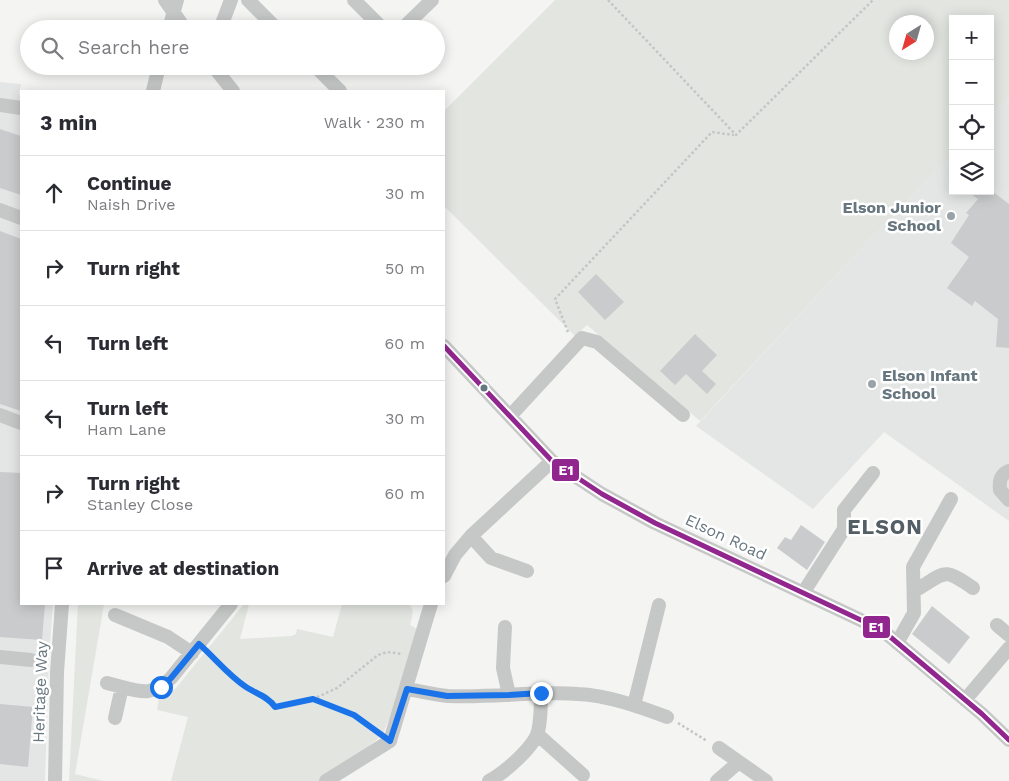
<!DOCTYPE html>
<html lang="en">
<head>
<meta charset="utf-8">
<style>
	:root { --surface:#fff; --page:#f7f7f7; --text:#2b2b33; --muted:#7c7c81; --line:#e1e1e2 }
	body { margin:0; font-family:"Work Sans",sans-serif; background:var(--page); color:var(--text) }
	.controls { position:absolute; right:15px; top:15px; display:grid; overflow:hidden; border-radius:0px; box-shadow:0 2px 12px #0003 }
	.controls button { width:45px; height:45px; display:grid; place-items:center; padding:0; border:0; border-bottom:1px solid var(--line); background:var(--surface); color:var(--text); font:25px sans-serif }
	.compass { position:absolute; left:889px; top:15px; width:45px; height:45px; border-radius:50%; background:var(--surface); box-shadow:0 2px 12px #0003; rotate:217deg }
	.stop { position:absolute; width:15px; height:15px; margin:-11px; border:4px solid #1a73e8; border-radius:50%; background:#fff }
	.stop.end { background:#1a73e8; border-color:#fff; box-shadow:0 1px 5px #0008 }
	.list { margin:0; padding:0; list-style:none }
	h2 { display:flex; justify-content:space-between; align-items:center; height:65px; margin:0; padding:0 20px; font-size:21px }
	h2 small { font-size:16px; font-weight:400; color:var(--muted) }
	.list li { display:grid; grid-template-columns:32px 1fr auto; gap:15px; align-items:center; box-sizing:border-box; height:75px; padding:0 20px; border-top:1px solid var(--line) }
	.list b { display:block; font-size:19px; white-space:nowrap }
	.list p { margin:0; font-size:16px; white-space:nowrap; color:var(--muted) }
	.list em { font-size:16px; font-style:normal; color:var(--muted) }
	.icon { flex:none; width:28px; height:28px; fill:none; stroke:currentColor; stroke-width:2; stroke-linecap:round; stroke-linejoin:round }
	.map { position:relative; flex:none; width:1009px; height:781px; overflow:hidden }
	.search { position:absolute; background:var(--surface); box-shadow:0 2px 12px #0003; left:20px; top:20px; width:425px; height:55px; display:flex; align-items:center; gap:12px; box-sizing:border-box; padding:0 18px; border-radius:28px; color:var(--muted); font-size:19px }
	.panel { position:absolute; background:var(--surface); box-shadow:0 2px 12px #0003; left:20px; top:90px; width:425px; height:515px; border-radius:0px }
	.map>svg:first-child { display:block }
</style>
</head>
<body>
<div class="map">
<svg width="1009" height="781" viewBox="0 0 1009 781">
	<rect width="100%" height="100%" fill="#f4f4f3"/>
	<path fill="#e4e5e5" d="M0 82 21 84 19 94 21 95V604H53L49 658 45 781H0Z
		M1009 96V521L884 432 813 509 696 426 869 240 953 154V191H990V116Z"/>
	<path fill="#e2e5e0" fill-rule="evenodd" d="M555 0H1009V96L990 116V19H953V154L869 240 700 421 587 325 575 336 444 206V111ZM896 22H926V52H896Z
		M78 604H104L75 774 104 781H69Z
		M244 604H249L240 639 292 636 296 634 297 629 333 637 342 604H409C415 610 412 617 410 625L417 629 394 706 383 734 374 742 320 781H171L188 717 157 710 159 698 166 696 176 688Z"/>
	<path fill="#cacbcc" d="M0 129 21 136V195L0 188Z
		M967 191H992L1009 204V348L996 347 998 319 975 301 972 306 947 288 969 257 951 243 969 215 966 213 978 199Z
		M0 231 21 239V411L0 404Z
		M596 274 624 302 605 320 578 292Z
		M695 334 717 355 702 371 716 384 707 394 686 374 675 385 660 371Z
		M0 472 21 473V604H45L42 640 0 637Z
		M801 525 825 542 807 570 777 548 785 537 791 540Z
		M932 606 970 637 949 664 912 634Z
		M0 704 33 707 28 767 0 764Z"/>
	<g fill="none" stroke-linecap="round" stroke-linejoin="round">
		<path stroke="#c4c5c6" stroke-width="2.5" stroke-dasharray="2.5 2.5" stroke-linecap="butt" d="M608 0 736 135 873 0
			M568 332 555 299 712 132 734 135
			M209 653 237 681 253 692 272 701 275 707 313 699 337 688 378 655 387 652 402 654
			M313 699 354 715 378 732
			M678 723 707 741"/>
		<path stroke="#c6c8c8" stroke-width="14" d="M165 0 185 29
			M248 0 277 29
			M354 0 383 29
			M169 29 177 0
			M220 29 231 0
			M402 29 432 0
			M213 66 233 91
			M315 66 340 91
			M153 91 159 66
			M0 105 21 108
			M0 210 21 218
			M444 346 552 461 602 494 655 523 882 630 982 714 1009 740
			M0 415 21 423
			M511 415 582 338 597 342 683 415
			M1009 471C1000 475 999 481 1000 490L1009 500
			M471 536 491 558 527 571
			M444 576 455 555 471 536 552 461
			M914 591C945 574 941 565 973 588
			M803 593 844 529V510L873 473
			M115 615 168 637 192 653
			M997 625 1009 635
			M505 627 503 668 509 695
			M897 643 914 613 913 567 951 499
			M0 657 31 660
			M107 683 122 687
			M407 689C420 691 435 695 448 696 492 698 535 691 578 694 607 695 640 707 667 717
			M965 700 1009 648
			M634 705 659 605
			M115 718 122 687C144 693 153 695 171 678L231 604
			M537 734 583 775
			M719 748 766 781
			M55 781 57 672 62 604
			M326 781 390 741 431 604
			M489 781C504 773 533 748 538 732 541 719 541 706 541 693
			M717 781 739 762"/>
		<g stroke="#fff" stroke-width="9">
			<path id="bus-1" d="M444 346 552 461 602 494 655 523 882 630 982 714 1009 740"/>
		</g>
		<use href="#bus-1" stroke="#91268e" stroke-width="5"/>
	</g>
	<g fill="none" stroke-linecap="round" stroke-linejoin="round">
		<path stroke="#1a73e8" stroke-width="6" d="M161 687 171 678 199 644C215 658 228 675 246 687 255 693 269 697 275 707L313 699 354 715 390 741 407 689 447 696 509 695 541 693"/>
	</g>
	<g fill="#98a2a8" stroke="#fff" stroke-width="2">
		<circle cx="951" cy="216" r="5"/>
		<circle cx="872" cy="384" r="5"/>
	</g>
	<circle fill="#67767f" stroke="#fff" stroke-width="2" cx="484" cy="388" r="4.5"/>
	<g text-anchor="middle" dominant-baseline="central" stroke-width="5" stroke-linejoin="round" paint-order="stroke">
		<g font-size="16" font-weight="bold" fill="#67767f" stroke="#fff" text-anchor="end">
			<text x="941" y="207">Elson Junior<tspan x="941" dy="18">School</tspan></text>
			<text x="882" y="375" text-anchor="start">Elson Infant<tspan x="882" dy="18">School</tspan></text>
		</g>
		<g font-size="16" fill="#67767f" stroke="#fff">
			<text transform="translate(726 537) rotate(25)">Elson Road</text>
			<text transform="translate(40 692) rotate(-88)">Heritage Way</text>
		</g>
		<g font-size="21" font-weight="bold" letter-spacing="1" fill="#545f65" stroke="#fff">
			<text x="885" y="526">ELSON</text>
		</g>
	</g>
	<g stroke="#fff" stroke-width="2">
		<rect x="551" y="458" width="29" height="24" rx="5" fill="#91268e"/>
		<rect x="862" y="615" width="29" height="24" rx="5" fill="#91268e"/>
	</g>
	<g font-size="14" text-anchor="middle" font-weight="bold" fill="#fff">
		<text x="566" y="475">E1</text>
		<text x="876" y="632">E1</text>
	</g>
</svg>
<div class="controls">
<button>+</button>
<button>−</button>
<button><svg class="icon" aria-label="locate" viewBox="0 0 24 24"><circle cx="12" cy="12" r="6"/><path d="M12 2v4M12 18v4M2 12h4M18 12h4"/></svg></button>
<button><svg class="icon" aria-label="layers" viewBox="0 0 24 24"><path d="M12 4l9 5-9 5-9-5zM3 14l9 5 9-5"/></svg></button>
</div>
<svg class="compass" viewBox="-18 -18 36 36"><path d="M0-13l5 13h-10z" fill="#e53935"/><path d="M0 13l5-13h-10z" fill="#7c7c81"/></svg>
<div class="stop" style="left:161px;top:687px"></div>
<div class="stop end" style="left:541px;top:693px"></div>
<div class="search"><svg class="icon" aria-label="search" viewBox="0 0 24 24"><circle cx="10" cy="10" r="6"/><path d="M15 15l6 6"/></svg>Search here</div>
<section class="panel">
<h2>3 min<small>Walk · 230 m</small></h2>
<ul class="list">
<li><svg class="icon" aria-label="ahead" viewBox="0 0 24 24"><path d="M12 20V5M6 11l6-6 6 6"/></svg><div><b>Continue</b><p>Naish Drive</p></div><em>30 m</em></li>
<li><svg class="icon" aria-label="right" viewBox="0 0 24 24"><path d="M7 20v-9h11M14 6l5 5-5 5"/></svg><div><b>Turn right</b></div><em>50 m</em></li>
<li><svg class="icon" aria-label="left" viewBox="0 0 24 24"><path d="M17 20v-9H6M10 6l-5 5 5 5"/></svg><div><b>Turn left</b></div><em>60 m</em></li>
<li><svg class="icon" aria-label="left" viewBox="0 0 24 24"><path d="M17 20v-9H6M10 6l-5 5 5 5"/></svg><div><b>Turn left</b><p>Ham Lane</p></div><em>30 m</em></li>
<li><svg class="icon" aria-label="right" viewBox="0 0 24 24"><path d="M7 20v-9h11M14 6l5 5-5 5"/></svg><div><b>Turn right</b><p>Stanley Close</p></div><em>60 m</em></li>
<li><svg class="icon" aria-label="arrive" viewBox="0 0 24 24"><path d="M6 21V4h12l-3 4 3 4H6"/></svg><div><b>Arrive at destination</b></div></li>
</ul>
</section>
</div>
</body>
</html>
